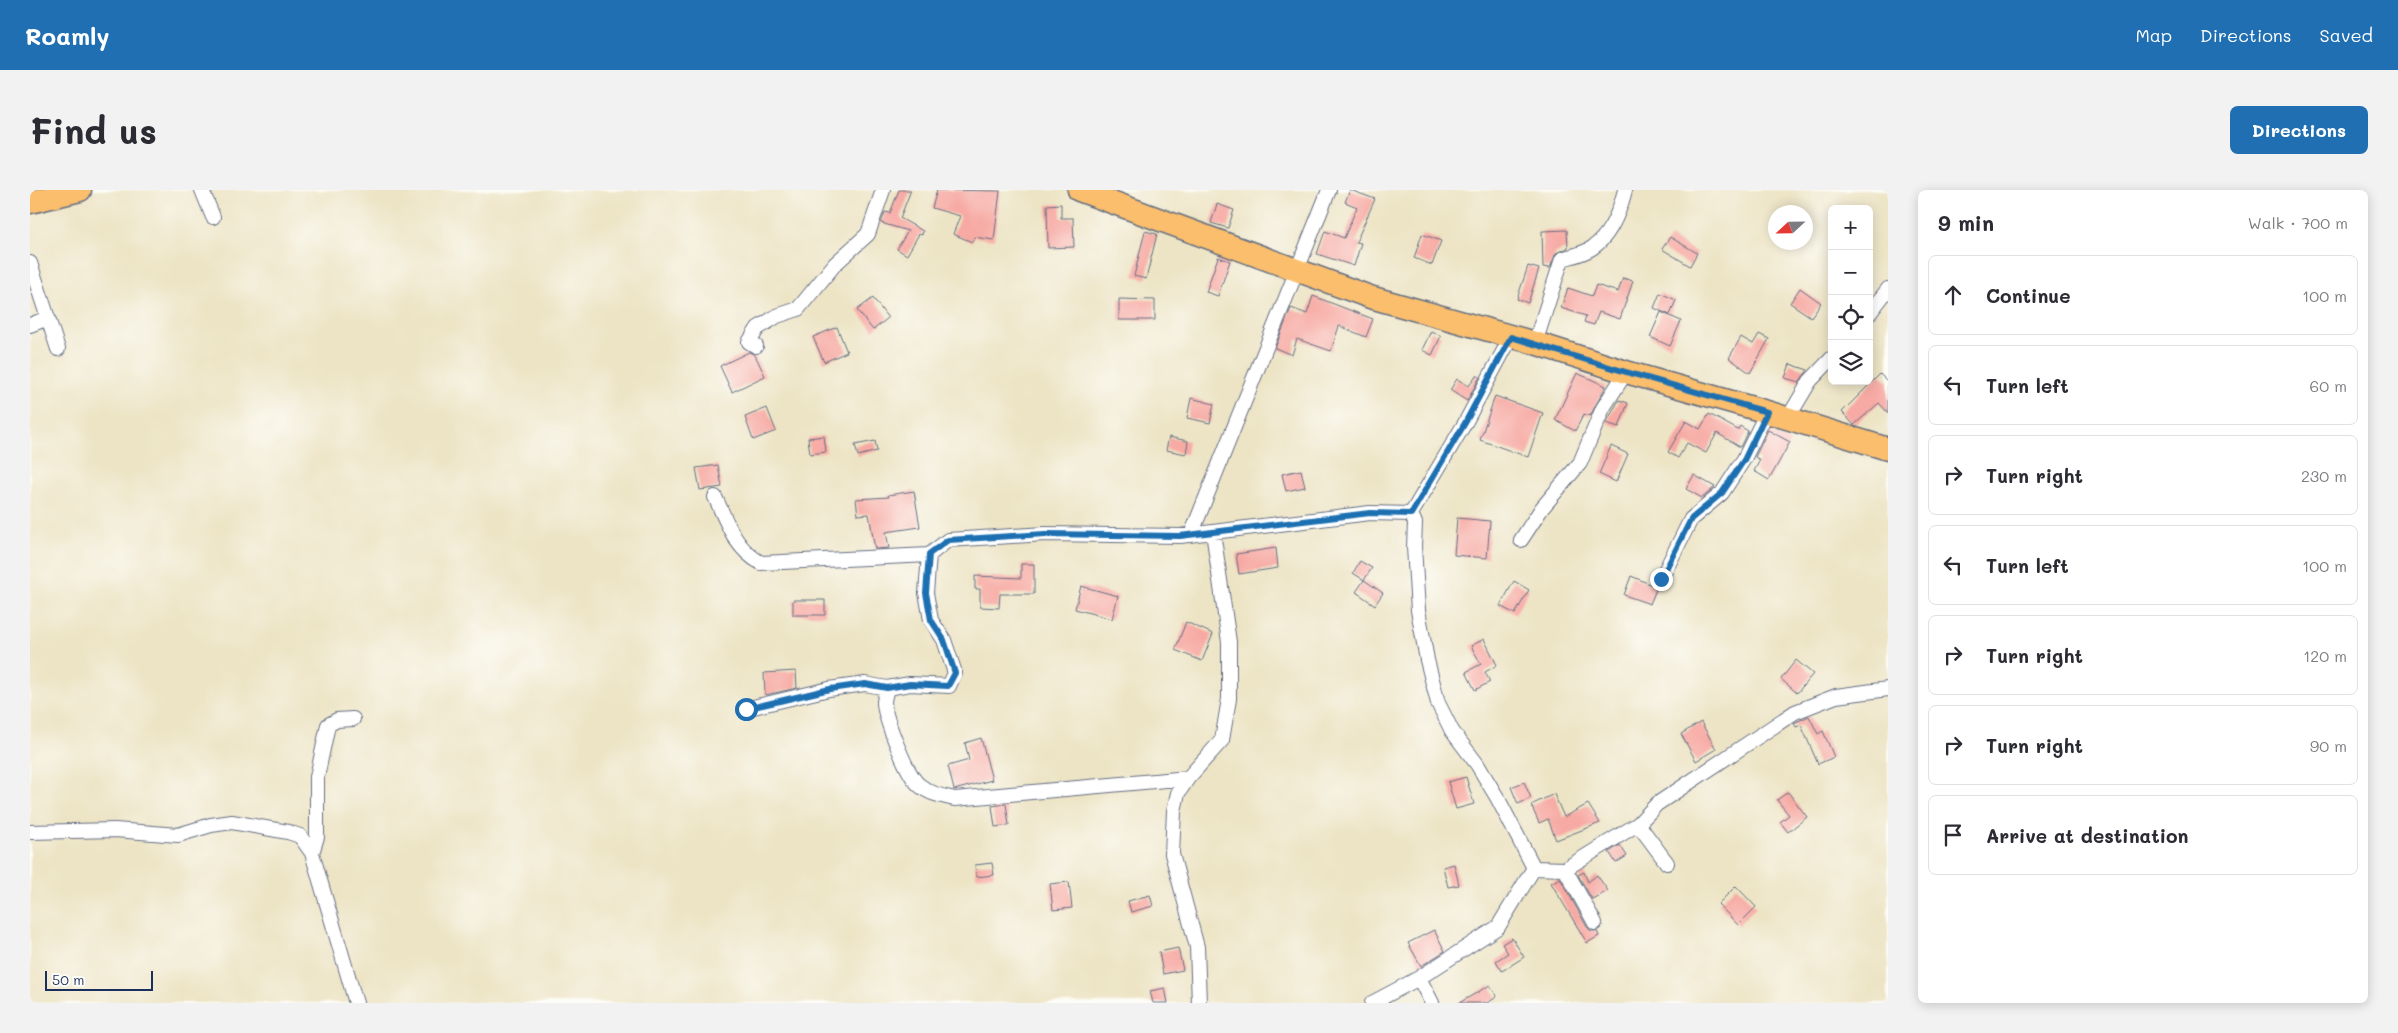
<!DOCTYPE html>
<html lang="en">
<head>
<meta charset="utf-8">
<style>
	:root { --surface:#fff; --page:#f2f2f3; --text:#2b2b33; --muted:#7c7c81; --line:#e1e1e2; --accent:#1f6fb2 }
	body { margin:0; font-family:Mali,sans-serif; background:var(--page); color:var(--text) }
	.controls { position:absolute; right:15px; top:15px; display:grid; overflow:hidden; border-radius:8px; box-shadow:0 2px 12px #0003 }
	.controls button { width:45px; height:45px; display:grid; place-items:center; padding:0; border:0; border-bottom:1px solid var(--line); background:var(--surface); color:var(--text); font:25px sans-serif }
	.compass { position:absolute; left:1738px; top:15px; width:45px; height:45px; border-radius:50%; background:var(--surface); box-shadow:0 2px 12px #0003; rotate:248deg }
	.scale { position:absolute; left:15px; bottom:12px; width:108px; box-sizing:border-box; padding-left:5px; border:2px solid #1b2f5e; border-top:0; font-size:14px; line-height:18px; white-space:nowrap; color:#1b2f5e; -webkit-text-stroke:4px #fdfcf7; paint-order:stroke }
	.stop { position:absolute; width:15px; height:15px; margin:-11px; border:4px solid #1f6fb2; border-radius:50%; background:#fff }
	.stop.end { background:#1f6fb2; border-color:#fff; box-shadow:0 1px 5px #0008 }
	.list { margin:0; padding:0; list-style:none }
	h2 { display:flex; justify-content:space-between; align-items:center; height:65px; margin:0; padding:0 20px; font-size:21px }
	h2 small { font-size:16px; font-weight:400; color:var(--muted) }
	.list li { display:grid; grid-template-columns:32px 1fr auto; gap:15px; align-items:center; box-sizing:border-box; height:80px; margin:0 10px 10px; padding:0 10px; border:1px solid var(--line); border-radius:8px }
	.list b { display:block; font-size:19px; white-space:nowrap }
	.list em { font-size:16px; font-style:normal; color:var(--muted) }
	.icon { flex:none; width:28px; height:28px; fill:none; stroke:currentColor; stroke-width:2; stroke-linecap:round; stroke-linejoin:round }
	.map { position:relative; flex:none; width:1858px; height:813px; overflow:hidden; border-radius:8px }
	header { display:flex; align-items:center; gap:30px; box-sizing:border-box; height:70px; padding:0 25px; background:var(--accent); color:#fff }
	header strong { font-size:24px }
	nav { display:flex; gap:28px; margin-inline-start:auto; font-size:18px }
	.intro { display:flex; align-items:center; justify-content:space-between; box-sizing:border-box; height:120px; padding:0 30px }
	h1 { margin:0; font-size:35px }
	.button { padding:12px 22px; border-radius:8px; background:var(--accent); color:#fff; font-size:18px; font-weight:700 }
	main { display:flex; gap:30px; padding:0 30px }
	aside { flex:1; background:var(--surface); border-radius:8px; box-shadow:0 2px 12px #0003 }
	.map>svg:first-child { display:block }
</style>
</head>
<body>
<header>
<strong>Roamly</strong>
<nav><a>Map</a><a>Directions</a><a>Saved</a></nav>
</header>
<div class="intro"><h1>Find us</h1><a class="button">Directions</a></div>
<main>
<div class="map">
<svg width="1858" height="813" viewBox="0 0 1858 813">
	<rect width="100%" height="100%" fill="#fdfcf7"/>
	<filter id="ink" filterUnits="userSpaceOnUse"><feTurbulence type="fractalNoise" baseFrequency=".02" numOctaves="2"/><feDisplacementMap in="SourceGraphic" scale="10" xChannelSelector="R" yChannelSelector="G"/><feConvolveMatrix kernelMatrix="1 2 1 2 8 2 1 2 1" color-interpolation-filters="sRGB"/></filter>
	<filter id="wash" filterUnits="userSpaceOnUse"><feTurbulence type="fractalNoise" baseFrequency=".0096" numOctaves="4" result="noise"/><feDisplacementMap in="SourceGraphic" scale="20" xChannelSelector="R" yChannelSelector="G"/><feGaussianBlur stdDeviation="1.12" result="paint"/><feColorMatrix in="noise" values="0 0 0 0 0 0 0 0 0 0 0 0 0 0 0 0 0 1.4 0 .05"/><feComposite in="paint" operator="in"/></filter>
	<g filter="url(#wash)">
		<rect width="100%" height="100%" fill="#ede4c5"/>
		<g id="blocks">
			<path fill="#f7a9a3" d="M869 0H881L870 28 893 41 892 45 889 44 877 65 867 59 878 41 851 33 855 22 860 23Z
				M907 0 970 1 964 50 944 47 942 52 923 44 930 26 902 18Z
				M1320 0 1345 9 1326 52 1331 53 1324 76 1287 64 1295 41 1314 48 1327 17 1315 12Z
				M1031 14V28H1043L1044 57 1018 58 1017 15Z
				M1187 14 1204 20 1198 38 1181 33Z
				M1537 40 1538 58 1526 63 1520 78 1513 77 1512 41Z
				M1115 41 1127 44 1116 89 1104 86Z
				M1392 44 1411 51 1402 75 1384 68Z
				M1640 47 1667 63 1660 76 1632 59Z
				M1188 67 1200 71 1188 106 1176 102Z
				M1498 76 1509 79 1498 113 1487 109Z
				M1593 88 1603 91 1590 129 1569 122 1564 135 1554 132 1556 126 1531 118 1538 98 1562 106 1566 95 1588 102Z
				M1770 98 1791 113 1781 127 1760 113Z
				M1630 103 1646 110 1640 125 1624 118Z
				M1283 106 1343 129 1336 147 1309 136 1301 161 1267 149 1262 165 1245 158 1261 118 1277 124Z
				M843 108 858 128 843 140 827 120Z
				M1089 109 1125 110V130H1089Z
				M1631 122 1651 131 1640 156 1620 147Z
				M807 137 817 162 794 172 783 147Z
				M1401 141 1411 146 1402 165 1392 160Z
				M1729 144 1739 149 1720 183 1699 168 1711 147 1723 154Z
				M719 162 725 165 735 186 702 202 690 176Z
				M1760 174 1778 180 1769 192 1755 188Z
				M1547 183 1576 196 1560 226 1554 224 1545 241 1525 230Z
				M1850 184 1858 192V223L1849 213 1824 235 1812 222Z
				M1446 185 1450 187 1437 211 1420 200 1427 189 1439 196Z
				M1465 206 1513 223 1498 267 1450 250Z
				M1161 208 1184 214 1180 233 1157 228Z
				M1589 210 1598 213 1589 237 1576 233Z
				M737 218 746 241 723 250 715 227Z
				M1679 224 1708 240 1710 236 1718 241 1710 257 1687 243 1676 263 1657 253 1648 268 1638 262 1656 231 1670 239Z
				M1738 240 1760 252 1739 290 1724 281 1730 270 1725 267Z
				M794 246 796 262 780 264 778 248Z
				M1139 247 1158 251 1156 264 1136 260Z
				M845 251 847 261 828 266 825 255Z
				M1581 256 1598 264 1586 292 1569 284Z
				M688 275 692 297 670 300 666 278Z
				M1271 280 1275 297 1256 301 1252 284Z
				M1664 285 1685 297 1672 308 1656 299Z
				M884 301 890 337 856 342 859 358 845 359 839 324 828 325 826 309 859 307 858 305Z
				M1427 328 1460 331 1457 368 1424 365Z
				M1246 358 1248 378 1209 384 1206 364Z
				M1330 371 1342 378 1334 390 1323 383Z
				M991 374H1004V404H970L969 418 950 417V399H945V386L991 388Z
				M1601 386 1627 397 1620 414 1594 405Z
				M1334 390 1353 403 1345 415 1326 402Z
				M1484 391 1499 400 1485 424 1470 416Z
				M1051 396 1088 406 1082 429 1045 419Z
				M763 410H795V425H763Z
				M1156 432 1183 444 1172 471 1145 460Z
				M1454 449 1467 475 1455 482 1460 492 1445 500 1436 482 1451 474 1441 456Z
				M1766 470 1783 484 1767 503 1751 489Z
				M766 481 767 498 735 505 734 483Z
				M1779 526 1788 544 1793 541 1804 567 1788 574 1771 535 1766 537 1764 533Z
				M1671 532 1686 559 1666 571 1651 544Z
				M951 548 962 590 924 600 918 576 939 570 935 553Z
				M1436 587 1444 614 1426 619 1418 592Z
				M1494 592 1501 608 1488 614 1481 597Z
				M1758 602 1777 627 1758 642 1750 632 1759 625 1747 610Z
				M1524 604 1534 627 1558 614 1570 633 1526 650 1518 629 1509 633 1501 615Z
				M976 614 979 635 965 637 962 616Z
				M1590 655 1597 666 1586 673 1579 662Z
				M962 673 964 685 946 687 945 675Z
				M1424 674 1429 695 1418 697 1413 677Z
				M1554 682 1558 692 1567 685 1578 701 1562 709 1548 685Z
				M1530 688 1557 737 1561 741H1567L1569 746 1557 753 1521 693Z
				M1039 692 1042 718 1023 720 1020 694Z
				M1706 696 1726 717 1708 735 1688 714Z
				M1120 705 1123 716 1101 722 1098 711Z
				M1404 740 1415 761 1391 776 1378 753Z
				M1482 748 1494 767 1472 781 1466 771 1478 763 1472 754Z
				M1148 758 1153 780 1133 784 1129 762Z
				M1460 795 1467 807 1457 813H1429Z
				M1135 798 1138 813H1123L1120 801Z"/>
		</g>
	</g>
	<g filter="url(#ink)">
		<use href="#blocks" fill-opacity="0" stroke="#646e82" stroke-width="1"/>
		<g fill="none" stroke-linecap="round" stroke-linejoin="round">
			<g stroke="#646e82" stroke-width="16">
				<path id="minor" d="M172 0 183 27
					M0 73 28 159
					M1839 124 1858 99
					M0 135 18 128
					M1505 153 1532 69C1542 66 1553 64 1562 58 1580 46 1590 20 1595 0
					M726 156 719 152 728 138 747 126 768 119 805 74 838 44 853 0
					M1758 228 1780 191 1802 168
					M685 307C697 332 705 359 731 373L899 365 918 350 1015 344 1150 346 1340 323 1381 324 1385 333 1384 357 1388 420 1397 470 1408 513 1422 541 1447 574 1468 609 1504 678
					M1381 324 1435 233 1481 147
					M1161 345 1299 0
					M1491 350 1512 318 1550 273 1573 218 1596 182
					M1631 389 1661 329 1692 303 1714 269 1737 222
					M857 498C856 503 854 508 854 513 855 529 877 585 889 595 900 604 911 606 925 609L1158 588
					M715 519 799 499 835 494 857 498 880 494 919 496 925 483 914 450 901 430 896 403 899 365
					M1608 634 1637 673
					M0 642 85 640 148 645 181 635 202 632 258 642 270 646 282 663 326 813
					M282 663 287 647V587L298 535 307 530 323 529
					M1535 679 1565 733
					M1389 788 1402 813
					M1169 813 1167 757 1142 664 1144 621 1148 603 1158 588 1192 550 1199 509V452L1183 342
					M1342 813 1389 788 1468 737 1504 678 1535 679 1608 634 1627 614 1765 522 1806 506 1858 499"/>
			</g>
			<g stroke="#646e82" stroke-width="25">
				<path id="primary" d="M1049 0 1340 107 1505 153 1596 182 1737 222 1858 259
					M0 12 50 0"/>
			</g>
			<use href="#minor" stroke="#fff" stroke-width="14"/>
			<use href="#primary" stroke="#fabe6d" stroke-width="22"/>
		</g>
	</g>
	<g fill="none" stroke-linecap="round" stroke-linejoin="round" filter="url(#ink)">
		<path stroke="#1f6fb2" stroke-width="6" d="M716 519 800 499 835 494 857 498 880 494 918 496 925 483 914 450 901 430 896 403 899 364 918 350 1015 344 1150 346 1340 323 1381 324 1435 233 1481 147 1596 182 1737 222 1714 270 1692 303 1661 329 1631 389"/>
	</g>
</svg>
<div class="controls">
<button>+</button>
<button>−</button>
<button><svg class="icon" aria-label="locate" viewBox="0 0 24 24"><circle cx="12" cy="12" r="6"/><path d="M12 2v4M12 18v4M2 12h4M18 12h4"/></svg></button>
<button><svg class="icon" aria-label="layers" viewBox="0 0 24 24"><path d="M12 4l9 5-9 5-9-5zM3 14l9 5 9-5"/></svg></button>
</div>
<svg class="compass" viewBox="-18 -18 36 36"><path d="M0-13l5 13h-10z" fill="#e53935"/><path d="M0 13l5-13h-10z" fill="#7c7c81"/></svg>
<div class="scale">50 m</div>
<div class="stop" style="left:716px;top:519px"></div>
<div class="stop end" style="left:1631px;top:389px"></div>
</div>
<aside>
<h2>9 min<small>Walk · 700 m</small></h2>
<ul class="list">
<li><svg class="icon" aria-label="ahead" viewBox="0 0 24 24"><path d="M12 20V5M6 11l6-6 6 6"/></svg><div><b>Continue</b></div><em>100 m</em></li>
<li><svg class="icon" aria-label="left" viewBox="0 0 24 24"><path d="M17 20v-9H6M10 6l-5 5 5 5"/></svg><div><b>Turn left</b></div><em>60 m</em></li>
<li><svg class="icon" aria-label="right" viewBox="0 0 24 24"><path d="M7 20v-9h11M14 6l5 5-5 5"/></svg><div><b>Turn right</b></div><em>230 m</em></li>
<li><svg class="icon" aria-label="left" viewBox="0 0 24 24"><path d="M17 20v-9H6M10 6l-5 5 5 5"/></svg><div><b>Turn left</b></div><em>100 m</em></li>
<li><svg class="icon" aria-label="right" viewBox="0 0 24 24"><path d="M7 20v-9h11M14 6l5 5-5 5"/></svg><div><b>Turn right</b></div><em>120 m</em></li>
<li><svg class="icon" aria-label="right" viewBox="0 0 24 24"><path d="M7 20v-9h11M14 6l5 5-5 5"/></svg><div><b>Turn right</b></div><em>90 m</em></li>
<li><svg class="icon" aria-label="arrive" viewBox="0 0 24 24"><path d="M6 21V4h12l-3 4 3 4H6"/></svg><div><b>Arrive at destination</b></div></li>
</ul>
</aside>
</main>
</body>
</html>
